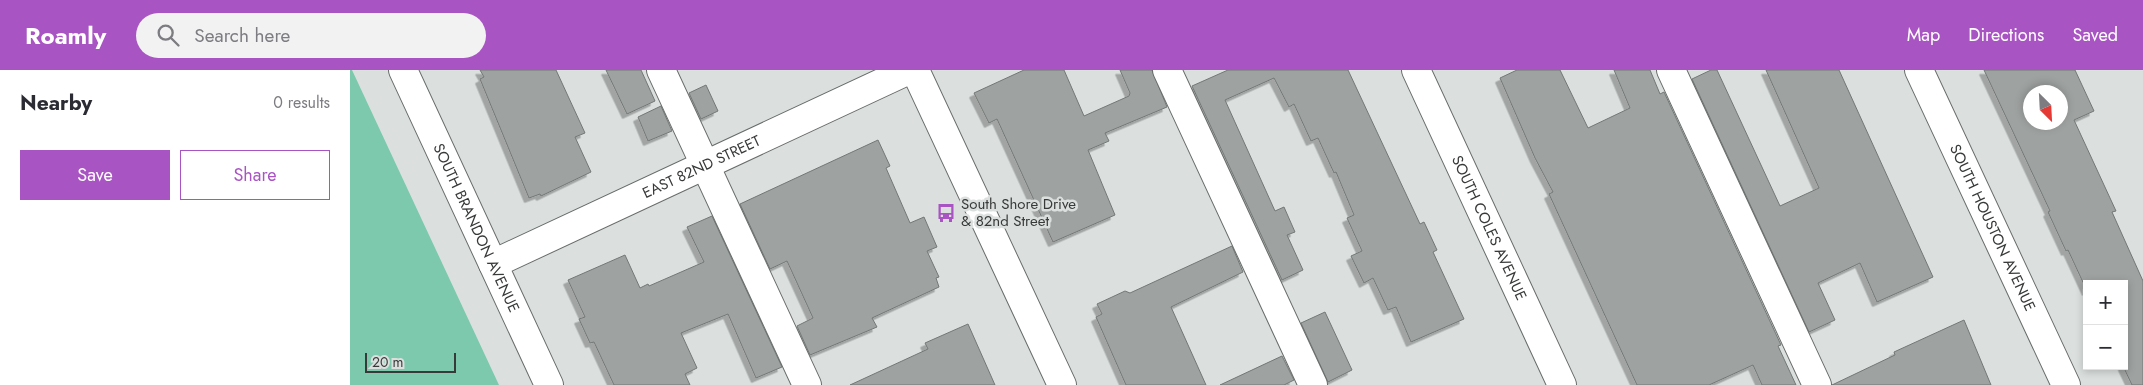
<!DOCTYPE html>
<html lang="en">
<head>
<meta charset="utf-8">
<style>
	:root { --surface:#fff; --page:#f2f2f3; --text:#2b2b33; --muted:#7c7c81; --line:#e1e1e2; --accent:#a954c3 }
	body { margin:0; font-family:Jost,sans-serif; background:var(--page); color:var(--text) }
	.controls { position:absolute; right:15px; bottom:15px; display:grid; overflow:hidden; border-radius:0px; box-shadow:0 2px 8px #0003 }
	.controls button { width:45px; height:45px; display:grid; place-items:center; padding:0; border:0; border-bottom:1px solid var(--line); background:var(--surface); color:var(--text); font:25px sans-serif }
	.compass { position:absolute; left:1673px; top:15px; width:45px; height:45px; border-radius:50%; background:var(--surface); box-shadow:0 2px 8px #0003; rotate:156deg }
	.scale { position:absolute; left:15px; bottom:12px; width:91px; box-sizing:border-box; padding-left:5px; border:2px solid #383a39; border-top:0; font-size:14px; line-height:18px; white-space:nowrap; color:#383a39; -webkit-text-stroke:4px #dbe0de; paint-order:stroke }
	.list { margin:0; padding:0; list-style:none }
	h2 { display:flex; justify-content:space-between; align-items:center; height:65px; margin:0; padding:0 20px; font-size:21px }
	h2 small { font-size:16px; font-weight:400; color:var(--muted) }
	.actions { display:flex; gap:10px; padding:15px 20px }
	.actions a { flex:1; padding:11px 0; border:1px solid var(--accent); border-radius:0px; text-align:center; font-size:18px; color:var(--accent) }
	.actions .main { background:var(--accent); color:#fff }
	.icon { flex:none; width:28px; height:28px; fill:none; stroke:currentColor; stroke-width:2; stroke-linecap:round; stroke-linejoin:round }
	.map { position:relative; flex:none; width:1793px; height:315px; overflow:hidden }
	header { display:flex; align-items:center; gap:30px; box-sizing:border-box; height:70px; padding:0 25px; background:var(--accent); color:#fff }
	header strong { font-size:24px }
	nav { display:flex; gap:28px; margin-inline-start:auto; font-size:18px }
	.search { width:350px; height:45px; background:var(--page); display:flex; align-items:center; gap:12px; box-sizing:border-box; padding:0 18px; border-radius:28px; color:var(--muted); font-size:19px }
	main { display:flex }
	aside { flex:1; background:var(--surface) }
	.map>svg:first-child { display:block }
</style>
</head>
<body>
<header>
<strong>Roamly</strong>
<div class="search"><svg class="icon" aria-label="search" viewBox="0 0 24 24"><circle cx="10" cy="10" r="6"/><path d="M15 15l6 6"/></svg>Search here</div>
<nav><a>Map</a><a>Directions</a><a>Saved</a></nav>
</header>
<main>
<aside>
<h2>Nearby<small>0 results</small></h2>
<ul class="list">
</ul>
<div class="actions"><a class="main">Save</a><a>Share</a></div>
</aside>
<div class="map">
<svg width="1793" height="315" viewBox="0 0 1793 315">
	<defs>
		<filter id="shadow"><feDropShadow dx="-4.5" dy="4.5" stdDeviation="0" flood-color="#0004"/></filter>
	</defs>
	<rect width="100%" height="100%" fill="#dbe0de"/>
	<path fill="#7cc9ae" d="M0 0H2L149 315H0Z"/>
	<path fill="#9ea2a0" stroke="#737876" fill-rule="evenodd" filter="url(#shadow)" d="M130 0H206L235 63 225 67 241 102 191 126 190 124 179 128 130 9 134 7Z
		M256 0H291L305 31 277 44Z
		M674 0H714L734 46 779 26 780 23 770 0H802L817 37 755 63 759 71 738 80 765 145 703 172 647 49 639 53 624 23Z
		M878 0H998L1070 154 1074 152 1087 180 1083 182 1114 249 1061 272 1046 237 1038 240 1023 208 1014 213 1001 186 1012 181 997 148 1004 145 986 102 984 103 968 68 961 71 944 34 939 37 924 8 875 30 925 141 934 137 945 162 937 165 953 200 932 210 842 16Z
		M1167 0H1210L1238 58 1280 38 1264 0H1300L1310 24 1314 22 1431 275 1428 276 1446 315H1412L1403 295 1359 315H1287L1199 124 1203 122 1185 88 1150 8Z
		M1361 0H1367L1430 136 1469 118 1416 0H1489L1583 207 1527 232 1510 193 1468 213 1485 250 1459 262 1342 9Z
		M1634 0H1725L1744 41 1724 50 1766 141 1762 142 1793 211V315H1782L1773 296 1774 214H1737V221L1718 180 1716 181 1698 142 1700 141ZM1680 22H1710V52H1680Z
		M356 15 368 41 351 49 339 23Z
		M311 36 322 61 298 71 288 47Z
		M528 70 540 96 536 98 560 153 574 147 587 177 577 181 589 207 586 208 589 217 522 248 527 257 460 285 447 256 463 248 437 191 420 199 390 134Z
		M362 146 432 297 406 308 378 244 331 263 347 298 335 304 340 315H264L244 272 240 273 229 249 235 247 218 210 275 185 290 218 298 214 299 216 354 192 337 157Z
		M882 176 893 202 821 237 856 315H776L746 247 752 244 747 234 775 221 780 223Z
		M975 242 1002 300 978 312 951 253Z
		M1614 250 1641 315H1482L1545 285 1544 282Z
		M618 254 645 315H500L578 279 575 273Z
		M932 286 944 310 934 315H870Z"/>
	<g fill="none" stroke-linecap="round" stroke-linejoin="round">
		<g stroke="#676c6a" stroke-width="30">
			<g id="minor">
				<path id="s1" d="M53 0 199 315"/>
				<path d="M311 0 457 315"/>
				<path d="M565 0 712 315"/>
				<path d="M817 0 963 315"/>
				<path id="s2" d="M1066 0 1212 315"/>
				<path d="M1321 0 1467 315"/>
				<path id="s3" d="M1569 0 1716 315"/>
				<path id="s4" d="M143 194 559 0"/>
			</g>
		</g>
		<use href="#minor" stroke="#fff" stroke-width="28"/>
	</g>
	<defs>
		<g id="bus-bare" transform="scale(1.5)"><path d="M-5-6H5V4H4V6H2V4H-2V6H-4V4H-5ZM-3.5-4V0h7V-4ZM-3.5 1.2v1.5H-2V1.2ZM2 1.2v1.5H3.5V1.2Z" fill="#a954c3" stroke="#dbe0de" stroke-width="2.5" paint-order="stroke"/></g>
	</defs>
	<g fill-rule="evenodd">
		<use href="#bus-bare" x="596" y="143"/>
	</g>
	<g text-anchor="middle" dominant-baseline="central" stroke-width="5" stroke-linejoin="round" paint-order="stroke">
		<g font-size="15" fill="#383a39" stroke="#dbe0de">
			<text stroke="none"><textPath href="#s4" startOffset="230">EAST 82ND STREET</textPath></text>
			<text stroke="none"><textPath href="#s2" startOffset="174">SOUTH COLES AVENUE</textPath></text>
			<text stroke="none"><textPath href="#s1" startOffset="174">SOUTH BRANDON AVENUE</textPath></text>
			<text stroke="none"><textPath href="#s3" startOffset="174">SOUTH HOUSTON AVENUE</textPath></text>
		</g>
		<g font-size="15" fill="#383a39" stroke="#dbe0de" text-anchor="start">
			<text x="611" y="134">South Shore Drive<tspan x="611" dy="17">&amp; 82nd Street</tspan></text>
		</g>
	</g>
</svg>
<div class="controls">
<button>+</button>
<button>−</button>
</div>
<svg class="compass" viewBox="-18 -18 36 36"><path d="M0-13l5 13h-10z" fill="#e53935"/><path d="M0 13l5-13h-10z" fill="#7c7c81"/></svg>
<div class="scale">20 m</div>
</div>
</main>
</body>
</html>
